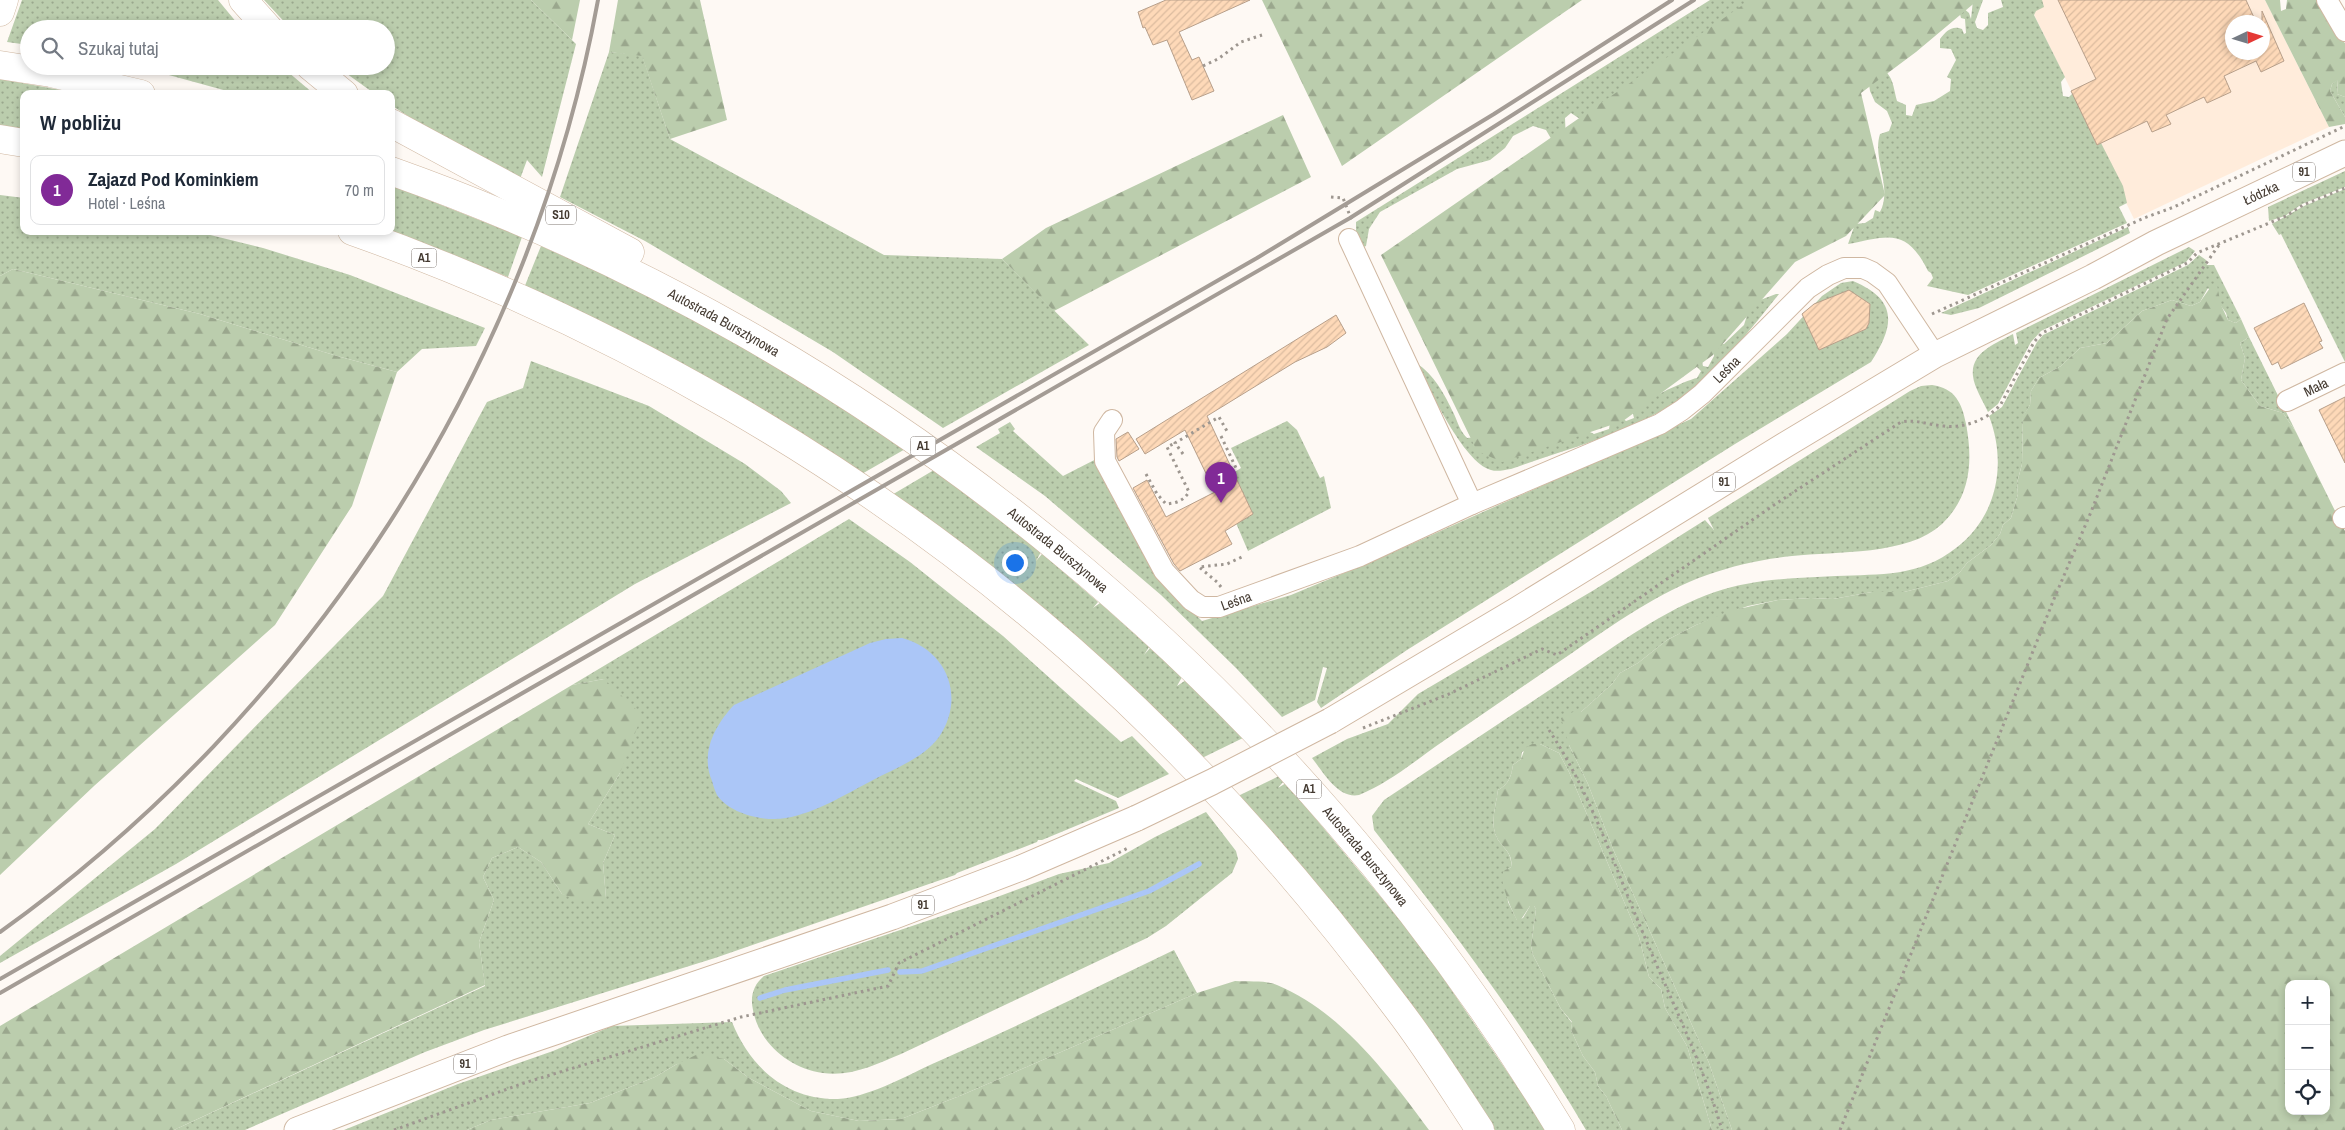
<!DOCTYPE html>
<html lang="pl">
<head>
<meta charset="utf-8">
<style>
	:root { --surface:#fff; --page:#f6f6f7; --text:#1f2937; --muted:#747a83; --line:#e0e1e3; --accent:#812a97 }
	body { margin:0; font-family:"Archivo Narrow",sans-serif; background:var(--page); color:var(--text) }
	.controls { position:absolute; right:15px; bottom:15px; display:grid; overflow:hidden; border-radius:10px; box-shadow:0 2px 8px #0003 }
	.controls button { width:45px; height:45px; display:grid; place-items:center; padding:0; border:0; border-bottom:1px solid var(--line); background:var(--surface); color:var(--text); font:25px sans-serif }
	.compass { position:absolute; left:2225px; top:15px; width:45px; height:45px; border-radius:50%; background:var(--surface); box-shadow:0 2px 8px #0003; rotate:86deg }
	.you { position:absolute; left:1014px; top:562px; width:18px; height:18px; margin:-12px; border:4px solid #fff; border-radius:50%; background:#1a73e8; box-shadow:0 0 0 8px #1a73e833 }
	.badge { display:grid; place-items:center; width:32px; height:32px; border-radius:50%; background:var(--accent); color:#fff; font-size:16px; font-weight:700 }
	.pin { position:absolute; translate:-50% -41px; filter:drop-shadow(0 1px 2px #0008) }
	.pin::after { content:''; position:absolute; top:26px; width:18px; height:15px; background:inherit; clip-path:polygon(0 0,100% 0,50% 100%) }
	.list { margin:0; padding:0; list-style:none }
	h2 { display:flex; justify-content:space-between; align-items:center; height:65px; margin:0; padding:0 20px; font-size:21px }
	h2 small { font-size:16px; font-weight:400; color:var(--muted) }
	.list li { display:grid; grid-template-columns:32px 1fr auto; gap:15px; align-items:center; box-sizing:border-box; height:70px; margin:0 10px 10px; padding:0 10px; border:1px solid var(--line); border-radius:10px }
	.list b { display:block; font-size:19px; white-space:nowrap }
	.list p { margin:0; font-size:16px; white-space:nowrap; color:var(--muted) }
	.list em { font-size:16px; font-style:normal; color:var(--muted) }
	.icon { flex:none; width:28px; height:28px; fill:none; stroke:currentColor; stroke-width:2; stroke-linecap:round; stroke-linejoin:round }
	.map { position:relative; flex:none; width:2345px; height:1130px; overflow:hidden }
	.search { position:absolute; background:var(--surface); box-shadow:0 2px 8px #0003; left:20px; top:20px; width:375px; height:55px; display:flex; align-items:center; gap:12px; box-sizing:border-box; padding:0 18px; border-radius:28px; color:var(--muted); font-size:19px }
	.panel { position:absolute; background:var(--surface); box-shadow:0 2px 8px #0003; left:20px; top:90px; width:375px; height:145px; border-radius:10px }
	.map>svg:first-child { display:block }
</style>
</head>
<body>
<div class="map">
<svg width="2345" height="1130" viewBox="0 0 2345 1130">
	<defs>
		<pattern id="grass-dots" width="8" height="8" patternUnits="userSpaceOnUse" patternTransform="scale(1.25)"><rect width="8" height="8" fill="#bbcdad"/><path d="M2 2h.1M6 6h.1" fill="none" stroke="#9aa78d" stroke-width="1.8" stroke-linecap="round"/></pattern>
		<pattern id="forest-firs" width="22" height="20" patternUnits="userSpaceOnUse" patternTransform="scale(1.25)"><rect width="22" height="20" fill="#bbcdad"/><path d="M5 1l3.5 6h-7zM16 11l3.5 6h-7z" fill="#9aa78d"/></pattern>
		<pattern id="building-hatch" width="6" height="6" patternUnits="userSpaceOnUse" patternTransform="scale(1.25)"><rect width="6" height="6" fill="#fed9b8"/><path d="M-1 1l2-2M0 6l6-6M5 7l2-2" fill="none" stroke="#dbbb9f"/></pattern>
	</defs>
	<rect width="100%" height="100%" fill="#fef9f4"/>
	<path fill="#ffecdb" fill-rule="evenodd" d="M2027 0H2265L2329 127 2134 219ZM2232 22H2262V52H2232Z"/>
	<path fill="url(#grass-dots)" d="M22 0H218L242 29H29V45L7 42Z
		M264 0H531L576 44 542 177 527 160 520 179 426 128 391 105V94H375L336 66H386V29H291Z
		M1710 0H1757L1586 123 1571 113 1565 118 1566 142 1556 147 1546 130 1533 126 1513 136 1505 148 1490 160 1457 169 1380 212 1369 229 1366 246 1359 249 1356 234V222Z
		M1973 0H1983L1975 22 1977 28 1983 30 1988 25V13L2003 7 2001 0H2042L2044 7 2036 11 2034 15 2065 77 2061 82 2063 96 2069 97 2073 93 2096 143 2098 145 2101 143 2123 186 2127 203 2119 207 2127 223 1968 295 1927 286 1933 278 1931 273 1928 271C1906 227 1889 236 1848 244L1855 224 1865 223 1873 218 1875 210 1880 212C1893 187 1872 159 1880 134L1889 131 1892 123 1887 111 1875 102 1870 91 1867 71 1879 64C1894 79 1892 81 1897 101L1906 105V115L1912 116 1916 105 1934 101 1950 91 1951 79 1947 77 1956 60 1951 49 1940 48V39C1946 31 1952 25 1962 29L1964 34 1966 33 1965 19 1961 18 1959 10 1962 7 1969 13 1971 19Z
		M609 52 642 55 670 139 884 255 1002 259 1089 345 943 428 833 352 645 241 560 197Z
		M136 66H281L314 94H238Z
		M0 79 83 94H24V129L0 126Z
		M2338 79 2337 94 2345 97V117L2330 91 2332 84Z
		M2345 171V187L2302 204 2285 216 2269 221 2268 207Z
		M391 185 522 237 508 277 387 231H391Z
		M2345 189V362L2281 234 2279 235 2272 224 2304 206Z
		M0 195 24 198V231H194L263 248 350 275 485 328 476 346 422 349 397 372 337 356 200 314 13 269 0 276Z
		M2128 227 2130 233 1979 308 1951 315 1941 313Z
		M541 246 625 284 758 355 907 448 860 475 524 288Z
		M2189 247 2195 251 2186 262 2041 331 2031 342 1998 404 1988 412C1983 401 1974 387 1973 376 1970 352 1997 343 2013 334L2015 345 2018 343 2016 333Z
		M2199 255 2206 260 2207 265H2214L2241 319 2236 323 2228 320 2226 313 2208 288 2200 302 2191 306 2172 300 2142 311 2107 343 2080 348 2061 366 2039 378 2031 391 2030 405 2023 417 2022 464 2017 483 2018 494 2011 518 2003 525 2000 534 1991 545 1967 563 1960 572 1948 581 1904 592H1872L1833 599 1811 598 1778 600 1748 606 1696 625 1667 640 1638 663 1620 673 1612 684 1581 712 1569 745 1588 784 1613 849 1709 1063 1732 1130H1712L1687 1046 1665 1008 1661 989 1649 977 1639 937 1569 772 1559 753 1540 744 1522 752 1521 759 1513 765C1511 777 1509 784 1498 790 1496 805 1491 819 1495 833 1499 847 1513 850 1511 867L1505 871 1508 902 1517 920 1523 918 1530 906H1534L1536 909 1531 946 1533 955 1561 1009 1572 1023 1571 1030 1583 1056 1595 1072 1598 1086 1606 1096 1622 1130H1586C1524 1024 1450 927 1374 830L1372 816 1384 800C1447 758 1509 717 1572 675 1617 645 1663 610 1715 592 1754 579 1795 578 1836 576 1881 574 1919 577 1956 548 1998 516 2007 463 1989 416L2002 407 2037 342 2043 335 2188 265Z
		M1853 281C1898 300 1895 325 1871 362L1735 444 1407 650 1321 708 1317 702 1327 668 1323 667 1315 700 1282 717 1236 668 1161 595 1045 496 976 447 1000 433 998 429 1010 422 1015 429 1013 431 1063 476 1108 453 1169 589 1202 621 1291 595 1380 558 1691 419 1787 334 1822 296 1841 283Z
		M1776 294H1779C1750 330 1722 366 1685 395 1639 431 1566 449 1511 469 1504 470 1497 472 1491 470 1463 462 1430 389 1416 363 1434 374 1445 395 1454 414 1458 423 1460 431 1467 438L1580 427 1594 434 1609 429 1611 417 1618 414 1626 421 1634 418 1632 410C1638 403 1686 380 1697 378L1701 371 1695 365 1701 357 1703 366 1708 367 1714 356 1713 345 1724 344 1744 325 1749 309 1755 302Z
		M2249 337 2296 432 2283 413 2260 406 2241 380 2245 358 2240 343Z
		M531 361 649 406 745 464 781 491 791 503 635 584 176 864 0 963V956L155 829 383 596 487 402 523 388Z
		M1932 385C1955 388 1962 403 1966 424 1973 461 1971 496 1942 524 1908 556 1836 551 1792 556 1763 559 1735 565 1707 575 1659 592 1614 624 1572 653 1529 682 1486 712 1442 742 1416 760 1389 783 1359 795 1338 799 1324 773 1312 758L1347 739 1388 724 1418 694 1594 590 1705 520 1714 530 1708 518 1910 391 1921 386Z
		M1287 421 1297 430 1320 478 1324 476 1331 508 1248 551 1236 523 1253 514 1233 473 1241 468 1231 448Z
		M934 470 1041 552 1036 561 1042 554 1044 555 1098 602 1093 608 1100 603 1149 647 1144 655 1150 648 1182 677 1177 686 1186 680 1243 738 1202 758 890 496Z
		M849 519 910 562 1003 636 1121 742 1132 736 1169 774 1118 798 1076 779 1074 781 1116 801 1119 808 1042 840H1038L1037 842 957 873 955 875 715 958 484 1030 425 1052 245 1130H174L485 986 479 942 494 900 483 877 492 858 518 847 541 862 562 894 606 898 603 863 615 835 588 824 620 773 604 679 572 685Z
		M1279 776 1283 782 1278 788 1286 783 1420 944 1547 1130H1495L1238 796Z
		M1206 812 1236 851 1238 859 1232 873 1166 926 1147 938 901 1054C877 1064 851 1077 823 1073 790 1069 759 1043 753 1010 750 997 753 985 764 976L989 900 1059 874 1109 863 1155 837Z
		M1174 950 1197 993 962 1095 901 1119 859 1121 811 1111 749 1078 724 1059 677 1064 655 1077 590 1103 491 1120 467 1130H344L458 1084 553 1051 612 1026 732 1022C750 1067 786 1100 838 1099 865 1098 905 1077 930 1065 1012 1029 1093 989 1174 950Z"/>
	<path fill="url(#forest-firs)" fill-rule="evenodd" d="M531 0H580L572 40Z
		M618 0H700L727 120 670 139 642 56 609 52Z
		M1262 0H1582L1342 166Z
		M1750 0H1978L1916 52 1861 93 1885 195 1846 236 1795 262 1713 355 1623 421 1502 462 1477 451 1381 255Z
		M2265 0H2280L2281 11 2286 9 2287 0H2320L2337 36 2345 43V97L2337 94 2338 80 2332 84 2330 91 2345 117V124L2329 127Z
		M1283 115 1311 177 1054 311 1002 259 1046 228Z
		M13 269 200 314 337 356 397 372 352 506 275 625 94 786 0 875V276Z
		M2212 285H2217L2221 305 2228 320 2236 323 2241 319 2249 337 2240 343 2245 358 2241 380 2260 406 2283 413 2296 432 2345 531V1130H1732L1709 1063 1613 849 1588 784 1569 745 1561 718 1573 712H1581L1612 684 1620 673 1638 663 1667 640 1696 625 1730 611 1778 600 1811 598 1833 599 1872 592H1904L1948 581 1960 572 1967 563 1991 545 2000 534 2003 525 2011 518 2018 494 2017 483 2022 464 2023 416 2030 405 2031 391 2039 378 2061 366 2080 348 2107 343 2142 311 2172 300 2191 306 2200 302ZM2289 984H2326V1111H2289Z
		M604 679 642 715 620 773 588 824 615 835 603 863 606 898 582 901 562 894 541 862 518 847 492 858 483 877 494 900 479 942 485 985 174 1130H0V1026L572 685Z
		M1532 744H1540L1559 753 1569 772 1639 937 1649 977 1661 989 1665 1008 1687 1046 1712 1130H1622L1606 1096 1598 1086 1595 1072 1583 1056 1571 1030 1572 1022 1561 1009 1533 955 1531 946 1536 909 1534 906H1530L1520 921 1517 920C1513 913 1497 878 1504 871 1506 869 1509 869 1511 867 1514 851 1499 847 1495 833 1491 819 1496 805 1498 790 1509 784 1511 777 1513 765L1521 759 1525 748Z
		M1235 981C1248 982 1266 980 1277 985 1342 1012 1389 1076 1429 1130H467L491 1120 590 1103 655 1077 677 1064 698 1054 724 1059 749 1078 811 1111 859 1121 901 1119 962 1095 1197 993Z"/>
	<path fill="#abc6f7" d="M902 638C947 650 966 697 939 737 925 757 894 769 873 780 846 794 816 813 786 818 764 822 730 814 717 795 715 791 713 785 712 781 700 753 715 725 734 705L870 643 886 639Z"/>
	<g fill="none" stroke-linecap="round" stroke-linejoin="round">
		<path stroke="#abc6f7" stroke-width="5.5" d="M900 972 922 971 1149 891 1199 864
			M760 998 785 990 888 970"/>
	</g>
	<path fill="url(#building-hatch)" stroke="#b79f8a" d="M1166 0H1250L1179 32 1192 60 1199 57 1214 91 1192 100 1167 40 1153 45 1145 27 1143 28 1138 12Z
		M2058 0H2246L2256 22H2232V52H2262V11L2284 61 2261 72 2256 61 2224 76 2231 92 2207 103 2204 97 2166 115 2171 124 2152 132 2147 121 2097 145 2071 91 2096 79Z
		M1849 290 1870 304 1869 323 1866 329 1819 350 1802 314 1814 304Z
		M2304 303 2322 341 2319 342 2323 348 2281 369 2278 362 2272 365 2254 328Z
		M1336 315 1346 333 1327 347 1295 362 1207 416 1253 514 1225 531 1232 544 1180 571 1174 564 1133 488 1147 480 1166 517 1215 492 1185 430 1145 454 1136 439Z
		M2345 397V463L2319 410Z
		M1128 432 1139 449 1119 461 1117 457 1116 439Z"/>
	<g fill="none" stroke-linecap="round" stroke-linejoin="round">
		<g stroke="#cfb7a1" stroke-width="22">
			<g id="minor">
				<path d="M2327 0 2345 31"/>
				<path d="M1349 239 1472 504"/>
				<path id="s1" d="M2287 401 2345 373"/>
				<path id="s2" d="M1112 420 1104 432 1105 461 1164 571 1191 600 1202 607H1219L1360 556 1472 504 1660 424 1682 410 1702 394 1808 288 1828 275 1844 268H1863L1872 272 1887 283 1935 355"/>
				<path d="M2343 518 2345 517"/>
			</g>
		</g>
		<g stroke="#cfb7a1" stroke-width="27">
			<g id="major">
				<path id="s3" d="M1330 721 1515 611 1785 445 1935 355 2093 277 2156 243 2345 153"/>
				<path d="M297 1130 508 1048 892 917 1021 868 1137 818"/>
			</g>
		</g>
		<g stroke="#cfb7a1" stroke-width="29">
			<g id="highway">
				<path d="M243 0 269 29"/>
				<path d="M0 12 4 0"/>
				<path d="M0 65 51 73 141 94"/>
				<path d="M310 66 344 94"/>
				<path d="M391 123 630 252"/>
				<path d="M0 139 24 143"/>
				<path id="s4" d="M391 171C879 344 1294 688 1561 1130"/>
				<path d="M352 231C611 323 862 467 1069 648 1191 755 1300 878 1397 1008 1427 1047 1453 1089 1480 1130"/>
			</g>
		</g>
		<path stroke="#9e9790" stroke-width="3" stroke-dasharray="2.5 4" stroke-linecap="butt" d="M1203 66 1218 59 1241 42 1262 35
			M1331 197 1343 198 1352 221
			M1932 314 2144 218 2174 207 2345 126
			M1221 436 1236 468
			M1183 454 1175 443 1219 417 1228 433
			M1146 474 1157 494 1166 504C1177 503 1183 501 1189 492L1167 447 1175 443
			M1221 587 1217 582 1199 567 1227 564 1244 556
			M1363 728 1449 694 1542 649 1557 655 1774 505 1901 422C1917 419 1928 425 1944 426 1963 429 1989 419 2001 404L2034 342 2042 333 2187 263 2197 253 2286 216 2303 205 2345 188
			M1549 730C1590 792 1614 865 1643 933 1670 998 1702 1062 1722 1130
			M394 1130 524 1083 741 1017 888 986 899 963 1130 847
			M1840 1130 2054 599 2091 512 2167 319 2219 245"/>
		<use href="#minor" stroke="#fff" stroke-width="20"/>
		<use href="#major" stroke="#fff" stroke-width="25"/>
		<use href="#highway" stroke="#fff" stroke-width="28"/>
		<path stroke="#a49c95" stroke-width="4" d="M0 932C308 712 530 373 598 0
			M0 979 1257 258 1494 114 1672 0
			M0 993 1350 218 1694 0"/>
		<g stroke="#cfb7a1" stroke-width="27" stroke-linecap="butt">
			<path id="major-bridge" d="M1137 818 1212 782 1330 721"/>
		</g>
		<use href="#major-bridge" stroke="#fff" stroke-width="25"/>
	</g>
	<g text-anchor="middle" dominant-baseline="central" stroke-width="4.5" stroke-linejoin="round" paint-order="stroke">
		<g fill="#fff" stroke="#7c756f" stroke-width="1">
			<rect x="2293" y="162.5" width="22" height="19" rx="4"/>
			<rect x="546" y="205.5" width="30" height="19" rx="4"/>
			<rect x="411.5" y="248.5" width="25" height="19" rx="4"/>
			<rect x="910.5" y="436.5" width="25" height="19" rx="4"/>
			<rect x="1713" y="472.5" width="22" height="19" rx="4"/>
			<rect x="1296.5" y="779.5" width="25" height="19" rx="4"/>
			<rect x="912" y="895.5" width="22" height="19" rx="4"/>
			<rect x="454" y="1054.5" width="22" height="19" rx="4"/>
		</g>
		<g font-size="12" font-weight="bold" fill="#443a31">
			<text x="2304" y="172">91</text>
			<text x="561" y="215">S10</text>
			<text x="424" y="258">A1</text>
			<text x="923" y="446">A1</text>
			<text x="1724" y="482">91</text>
			<text x="1309" y="789">A1</text>
			<text x="923" y="905">91</text>
			<text x="465" y="1064">91</text>
		</g>
		<g font-size="14" fill="#443a31" stroke="#fff">
			<text stroke="none"><textPath href="#s3" startOffset="1071">Łódzka</textPath></text>
			<text stroke="none"><textPath href="#s4" startOffset="366">Autostrada Bursztynowa</textPath></text>
			<text stroke="none"><textPath href="#s2" startOffset="802">Leśna</textPath></text>
			<text stroke="none"><textPath href="#s1" startOffset="32">Mała</textPath></text>
			<text stroke="none"><textPath href="#s4" startOffset="771">Autostrada Bursztynowa</textPath></text>
			<text stroke="none"><textPath href="#s2" startOffset="256">Leśna</textPath></text>
			<text stroke="none"><textPath href="#s4" startOffset="1206">Autostrada Bursztynowa</textPath></text>
		</g>
	</g>
</svg>
<div class="controls">
<button>+</button>
<button>−</button>
<button><svg class="icon" aria-label="locate" viewBox="0 0 24 24"><circle cx="12" cy="12" r="6"/><path d="M12 2v4M12 18v4M2 12h4M18 12h4"/></svg></button>
</div>
<svg class="compass" viewBox="-18 -18 36 36"><path d="M0-13l5 13h-10z" fill="#e53935"/><path d="M0 13l5-13h-10z" fill="#747a83"/></svg>
<div class="you"></div>
<div class="pin badge" style="left:1221px;top:503px">1</div>
<div class="search"><svg class="icon" aria-label="search" viewBox="0 0 24 24"><circle cx="10" cy="10" r="6"/><path d="M15 15l6 6"/></svg>Szukaj tutaj</div>
<section class="panel">
<h2>W pobliżu<small></small></h2>
<ul class="list">
<li><span class="badge">1</span><div><b>Zajazd Pod Kominkiem</b><p>Hotel · Leśna</p></div><em>70 m</em></li>
</ul>
</section>
</div>
</body>
</html>
